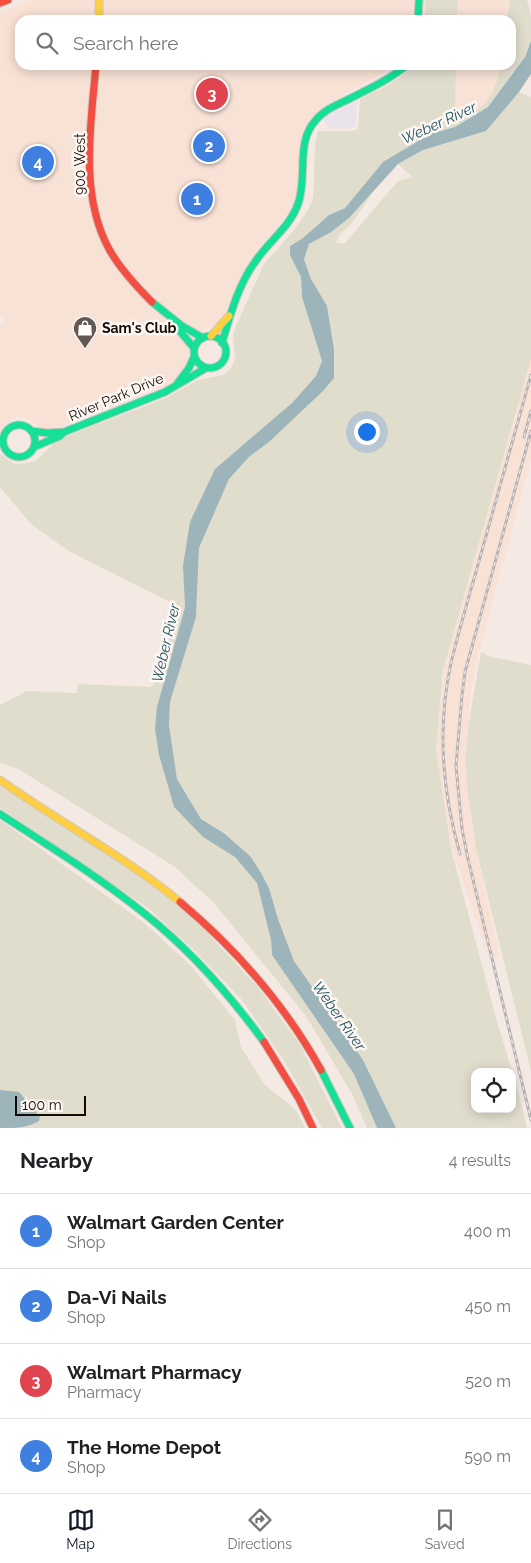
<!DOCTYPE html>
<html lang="en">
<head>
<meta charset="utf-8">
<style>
	:root { --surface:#fff; --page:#f6f6f6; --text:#202124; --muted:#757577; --line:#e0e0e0; --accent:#111827 }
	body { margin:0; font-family:Raleway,sans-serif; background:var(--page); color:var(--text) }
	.controls { position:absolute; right:15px; bottom:15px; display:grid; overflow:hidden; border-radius:10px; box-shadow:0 2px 12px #0003 }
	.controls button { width:45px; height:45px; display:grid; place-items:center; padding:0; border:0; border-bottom:1px solid var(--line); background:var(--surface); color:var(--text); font:25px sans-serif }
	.scale { position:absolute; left:15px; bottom:12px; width:71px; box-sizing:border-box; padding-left:5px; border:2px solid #140a05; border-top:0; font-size:14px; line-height:18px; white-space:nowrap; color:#140a05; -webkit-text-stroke:4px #fef7f4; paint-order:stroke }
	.you { position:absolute; left:366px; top:431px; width:18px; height:18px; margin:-12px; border:4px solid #fff; border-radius:50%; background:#1a73e8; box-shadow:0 0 0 8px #1a73e833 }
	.badge { display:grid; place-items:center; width:32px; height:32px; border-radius:50%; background:var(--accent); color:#fff; font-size:16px; font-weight:700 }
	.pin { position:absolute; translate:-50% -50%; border:2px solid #fff; box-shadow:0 1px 5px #0006 }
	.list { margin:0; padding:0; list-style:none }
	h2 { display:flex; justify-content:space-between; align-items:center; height:65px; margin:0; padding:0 20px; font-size:21px }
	h2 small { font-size:16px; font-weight:400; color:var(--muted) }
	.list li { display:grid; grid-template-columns:32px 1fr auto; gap:15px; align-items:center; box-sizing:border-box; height:75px; padding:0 20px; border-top:1px solid var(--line) }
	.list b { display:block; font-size:19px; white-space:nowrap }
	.list p { margin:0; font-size:16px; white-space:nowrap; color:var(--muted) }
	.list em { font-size:16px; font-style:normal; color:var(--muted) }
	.icon { flex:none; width:28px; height:28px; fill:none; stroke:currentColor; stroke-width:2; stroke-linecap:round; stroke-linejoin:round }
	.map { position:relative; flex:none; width:531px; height:1128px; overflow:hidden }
	.search { position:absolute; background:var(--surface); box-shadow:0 2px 12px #0003; left:15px; right:15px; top:15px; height:55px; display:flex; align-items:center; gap:12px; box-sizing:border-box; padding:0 18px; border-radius:15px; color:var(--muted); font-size:19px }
	.sheet { height:365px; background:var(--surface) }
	nav { display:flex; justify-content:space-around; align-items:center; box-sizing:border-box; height:70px; border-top:1px solid var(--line); background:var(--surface); font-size:14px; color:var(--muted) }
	nav a { display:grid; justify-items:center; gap:2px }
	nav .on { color:var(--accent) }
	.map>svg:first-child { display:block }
</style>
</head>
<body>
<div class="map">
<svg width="531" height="1128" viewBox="0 0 531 1128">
	<rect width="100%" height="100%" fill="#f4e9e3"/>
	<path fill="#f8e1d5" d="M30 0H426L425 20H20V65H398L323 106 316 114 308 126 300 192 294 206 261 247 252 262 223 330 216 327 207 328 192 337 188 347V368L182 377 164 387 52 430 40 428 32 421 18 416 10 420 3 429 2 436H0V326L5 320V317L0 316V13Z
		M458 0H510L507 20H457Z
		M456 65H500L498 84 488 100 474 113 455 119Z
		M531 347V460L479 651 471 692 468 723 467 774 471 824 476 851 500 956 489 959 446 830 436 751 444 668Z"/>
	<path fill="#eae3ec" d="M358 100 355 127 329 128 323 119Z"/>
	<path fill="#e0ddcd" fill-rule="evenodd" d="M426 0H458L457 20H425Z
		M510 0H527L531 16V41L525 57 488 107 455 127 430 134 383 162 345 208 329 215 303 238 290 246V255L301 277 302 297 322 361 316 376 292 403 215 469 183 566 185 607 178 630 155 729 159 755 174 807 203 837 235 857 257 883 271 940 272 955 354 1074 377 1128H367L352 1094 306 1016 214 903 175 867 20 770 0 762V705L27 691 77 693 78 684 151 687 166 670 172 603 67 550 31 524 0 487V454L14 464 28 463 37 460 57 440 166 398 198 380 224 375 231 368 235 360 233 336 236 326 264 264C277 249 311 215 313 196 316 173 312 155 318 131H352L358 129 360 99C379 90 399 82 412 65H456L455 119C485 112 496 95 500 65H511V20H507Z
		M519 92 531 97V358L443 670 436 751 451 849 496 1018 517 1087 527 1128H396L363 1060 294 961 278 919 269 888 261 873 251 857 225 834 201 819 177 779 169 725 170 702 196 617 199 548 229 479 249 457 269 442 323 391 334 378V349L327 306 311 279 304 258 309 244C338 228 352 215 374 191L352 223 340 234 336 243H345L398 181 412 177 398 164 423 150 486 131ZM475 1072H512V1109H475Z
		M481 652 492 657 531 665V1071L476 849 468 794 465 759 469 722Z
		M0 785 148 881 200 925 256 985 299 1043 342 1128H322L283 1059 242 1000 195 951 148 908 0 808Z
		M0 820 143 922 190 965 235 1020 241 1047 265 1085 296 1110 305 1128H0Z"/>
	<path fill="#9cb4ba" d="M531 41V74L519 92 486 131 423 150 398 164 349 218 331 232 309 244 304 259 311 279 327 306 334 349V378L323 391 269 442 249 457 229 479 199 548 196 617 170 702 169 725 177 779 201 819 225 834 251 857 261 873 269 888 278 919 294 961 363 1060 396 1128H377L354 1074 272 955 271 940 257 883 235 857 203 837 174 807 159 755 155 729 157 707 185 607 183 566 190 522 215 469 292 403 316 376 322 361 302 297 301 277 290 255V246L303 238 329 215 345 208 383 162 430 134 455 127 488 107 525 57Z
		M0 1090 19 1092 40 1117 39 1121C28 1128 13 1128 0 1128Z"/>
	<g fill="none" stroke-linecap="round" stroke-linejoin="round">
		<g stroke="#d2c7c1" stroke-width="9">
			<path id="fast" d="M418 20 419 0
				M152 302 182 326 203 338
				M176 323 179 330 194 348
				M194 352a16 16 0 1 1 32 0a16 16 0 1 1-32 0Z
				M222 343C230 316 238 285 255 262 268 242 290 227 298 204 308 177 295 142 316 120 325 109 339 104 351 98 371 88 390 79 407 65
				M177 384 189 368 194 357
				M3 441a16 16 0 1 1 32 0a16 16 0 1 1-32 0Z
				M32 431 47 433 64 432
				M34 447 60 436 64 432 165 392 206 368
				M0 814C49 846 99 877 145 914 190 950 230 995 264 1042
				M321 1070 350 1128"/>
		</g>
		<g stroke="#d2c7c1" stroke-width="9">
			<path id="slow" d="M99 0V20
				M211 336 229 316
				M0 780C59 822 124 856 180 902"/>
		</g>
		<g stroke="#d2c7c1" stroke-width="9">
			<path id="jam" d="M0 3 8 0
				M96 65C91 124 79 194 109 249 120 269 136 286 152 302
				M180 902C236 949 285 1005 321 1070
				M264 1042 299 1099 313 1128"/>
		</g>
		<use href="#fast" stroke="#16e098" stroke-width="7"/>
		<use href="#slow" stroke="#ffcf43" stroke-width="7"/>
		<use href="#jam" stroke="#f24e42" stroke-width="7"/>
		<g stroke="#b7b4b3" stroke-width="3">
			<path id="rail" d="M531 431 465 672 462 695 456 766 462 829 468 859 531 1120
				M524 437 531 411
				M460 854C442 791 437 727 451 663 460 626 471 590 481 554 498 494 514 434 531 375"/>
		</g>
		<use href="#rail" stroke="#fef7f4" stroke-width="1" stroke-dasharray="4" stroke-linecap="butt"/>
	</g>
	<defs>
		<g id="shop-pin" transform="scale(1.25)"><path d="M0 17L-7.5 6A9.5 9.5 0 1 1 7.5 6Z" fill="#625853" stroke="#fef7f4"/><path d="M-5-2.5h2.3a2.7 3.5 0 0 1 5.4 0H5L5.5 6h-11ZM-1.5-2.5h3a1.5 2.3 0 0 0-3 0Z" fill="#fff"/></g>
	</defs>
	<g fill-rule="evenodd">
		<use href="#shop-pin" x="85" y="328"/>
	</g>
	<g text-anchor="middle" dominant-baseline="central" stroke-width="5" stroke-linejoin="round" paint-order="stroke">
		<g font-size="14" fill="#140a05" stroke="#fef7f4">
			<text transform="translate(80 164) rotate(-90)">900 West</text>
			<text transform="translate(116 397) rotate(-23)">River Park Drive</text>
		</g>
		<g font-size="14" font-weight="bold" fill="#140a05" stroke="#fef7f4" text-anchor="start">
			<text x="102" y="328">Sam's Club</text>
		</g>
		<g font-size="15" font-style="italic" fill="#1e5561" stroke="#fef7f4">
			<text transform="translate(439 123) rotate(-25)">Weber River</text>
			<text transform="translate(166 643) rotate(-77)">Weber River</text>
			<text transform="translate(339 1016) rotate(55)">Weber River</text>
		</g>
	</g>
</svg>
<div class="controls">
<button><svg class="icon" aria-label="locate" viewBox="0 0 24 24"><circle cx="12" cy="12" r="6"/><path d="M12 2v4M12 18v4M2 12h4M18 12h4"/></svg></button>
</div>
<div class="scale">100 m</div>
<div class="you"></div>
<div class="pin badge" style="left:197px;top:199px;background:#3f7fe0">1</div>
<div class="pin badge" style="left:209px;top:146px;background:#3f7fe0">2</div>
<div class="pin badge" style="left:212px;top:94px;background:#e0444e">3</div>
<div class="pin badge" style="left:38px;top:162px;background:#3f7fe0">4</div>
<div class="search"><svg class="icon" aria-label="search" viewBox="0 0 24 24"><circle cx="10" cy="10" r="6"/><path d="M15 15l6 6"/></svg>Search here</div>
</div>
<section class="sheet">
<h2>Nearby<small>4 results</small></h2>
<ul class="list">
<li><span class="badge" style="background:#3f7fe0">1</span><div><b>Walmart Garden Center</b><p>Shop</p></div><em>400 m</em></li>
<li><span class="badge" style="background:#3f7fe0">2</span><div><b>Da-Vi Nails</b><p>Shop</p></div><em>450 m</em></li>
<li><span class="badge" style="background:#e0444e">3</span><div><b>Walmart Pharmacy</b><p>Pharmacy</p></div><em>520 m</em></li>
<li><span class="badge" style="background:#3f7fe0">4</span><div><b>The Home Depot</b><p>Shop</p></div><em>590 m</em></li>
</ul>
</section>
<nav>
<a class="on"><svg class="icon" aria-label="map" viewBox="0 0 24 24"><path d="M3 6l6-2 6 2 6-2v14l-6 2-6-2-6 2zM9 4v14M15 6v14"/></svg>Map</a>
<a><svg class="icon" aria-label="directions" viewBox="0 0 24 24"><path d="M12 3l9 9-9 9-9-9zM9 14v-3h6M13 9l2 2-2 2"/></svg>Directions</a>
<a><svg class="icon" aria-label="saved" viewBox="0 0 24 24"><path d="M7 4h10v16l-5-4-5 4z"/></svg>Saved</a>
</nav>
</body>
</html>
